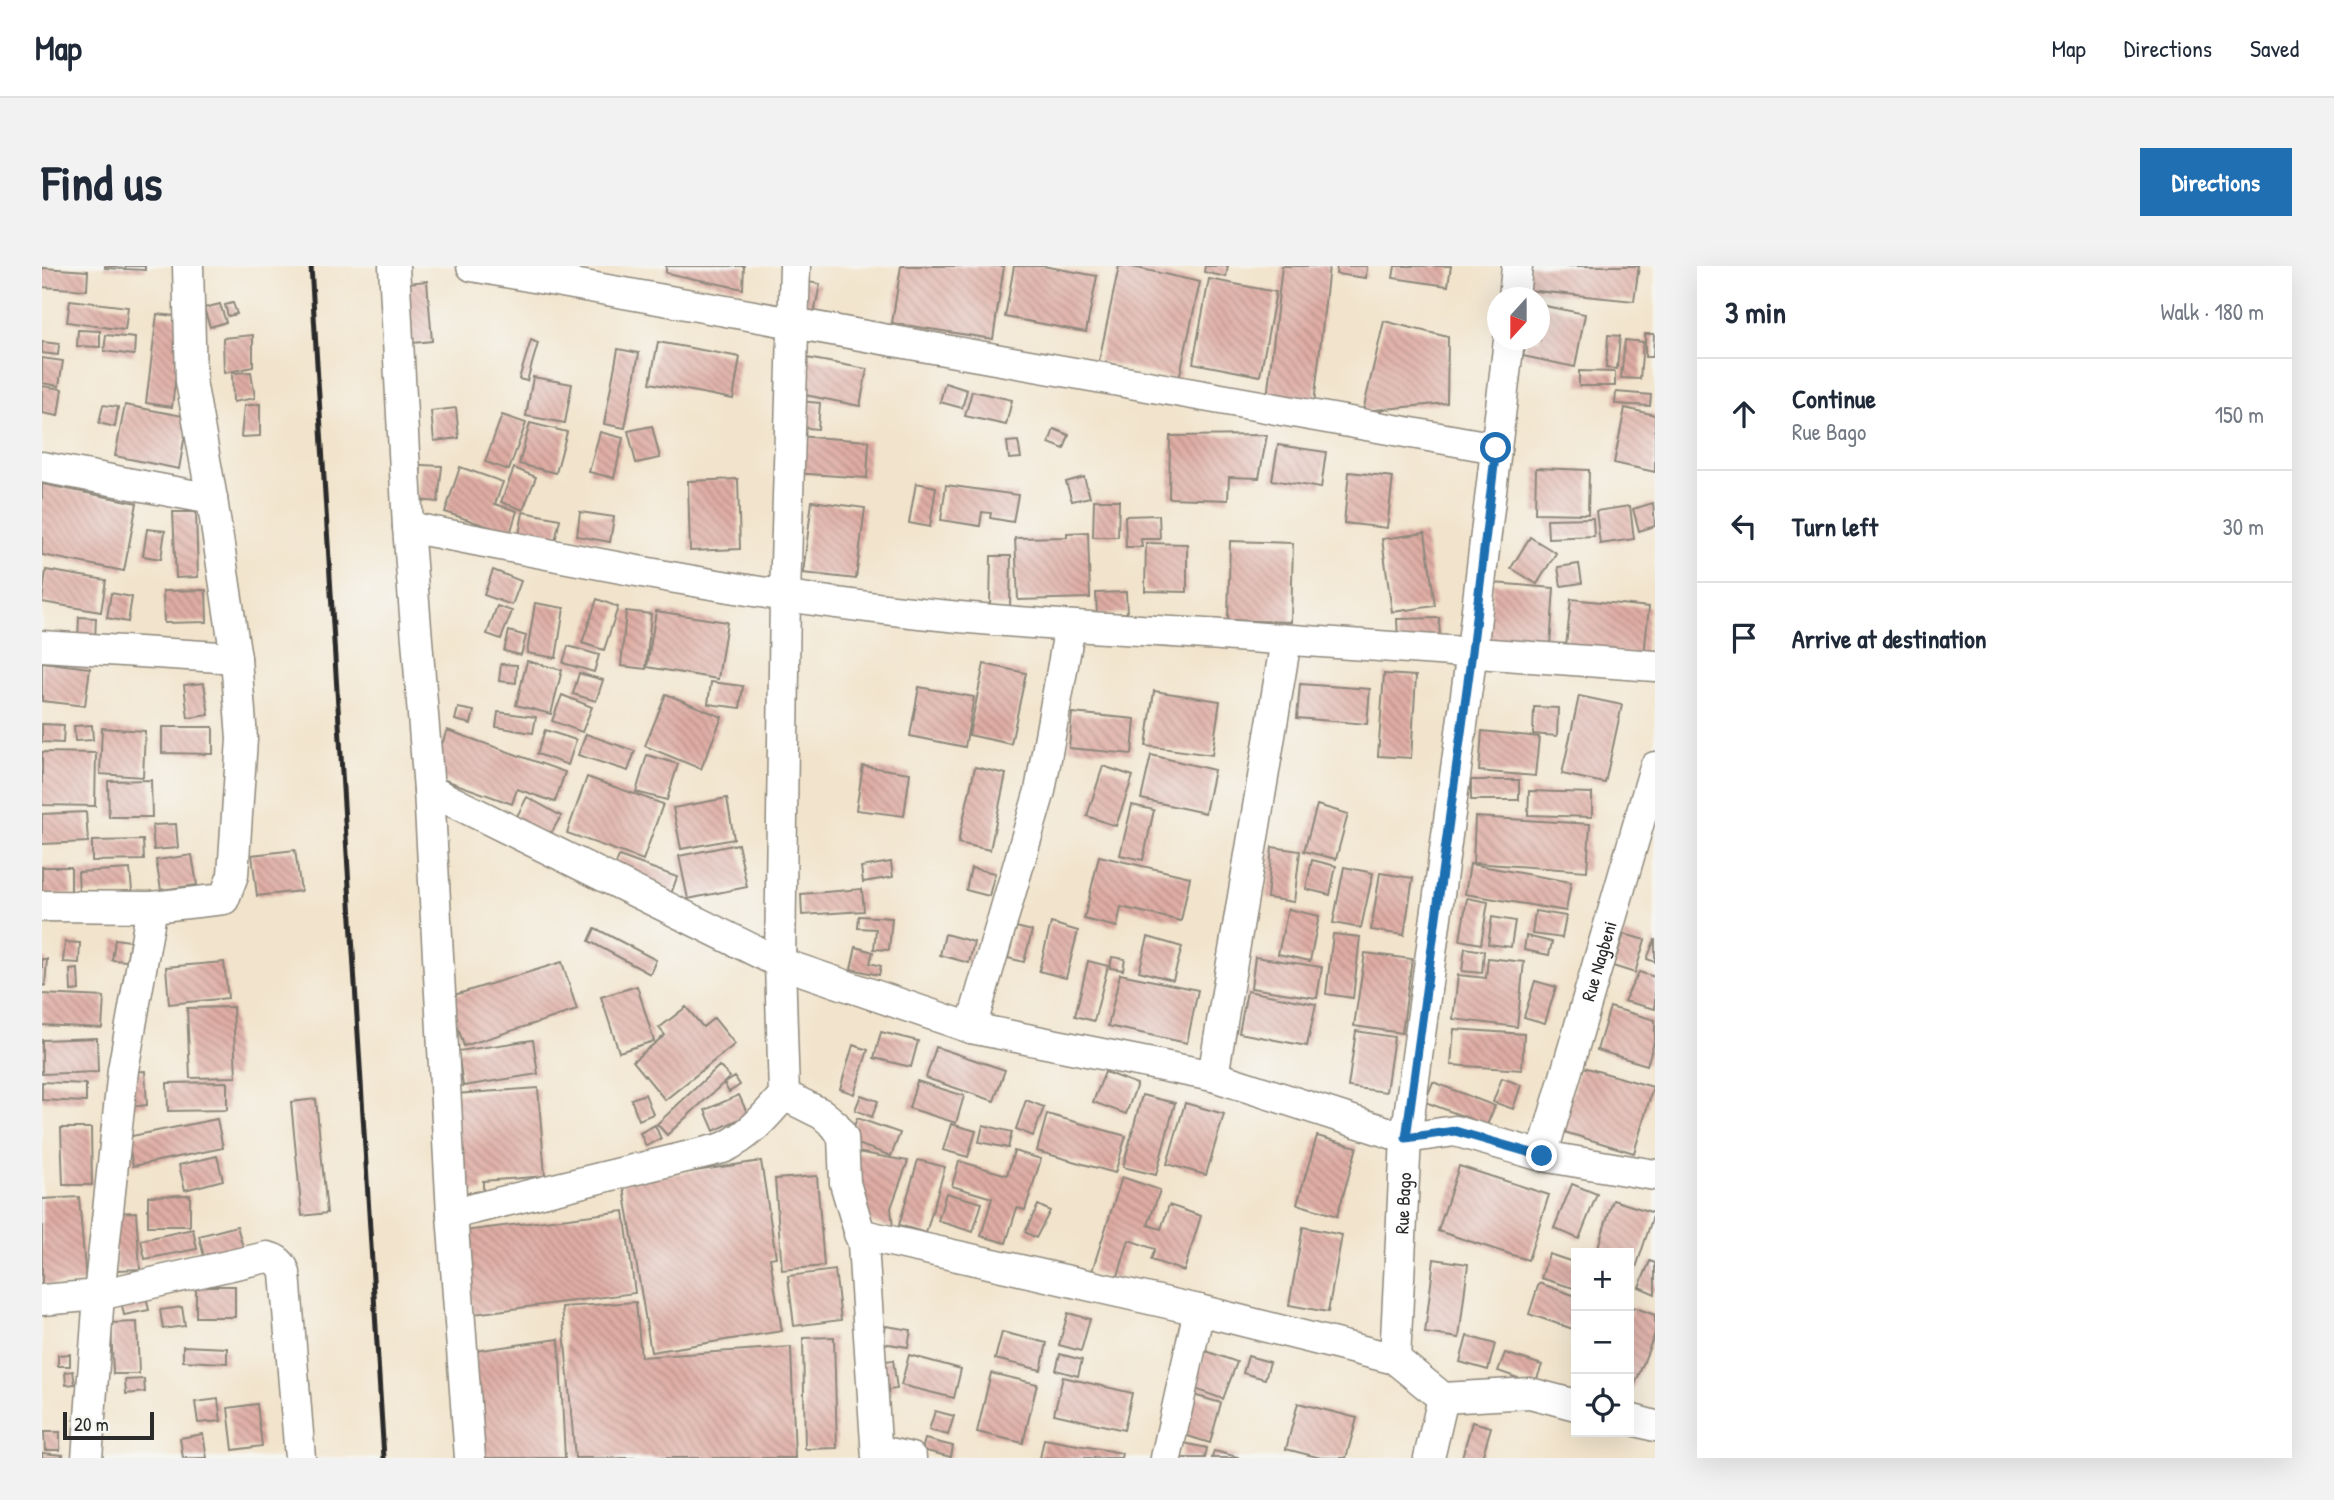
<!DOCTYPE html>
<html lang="en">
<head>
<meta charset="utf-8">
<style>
	:root { --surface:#fff; --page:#f2f2f3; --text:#1f2937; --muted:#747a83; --line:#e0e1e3; --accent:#1f6fb2 }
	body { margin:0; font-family:"Patrick Hand",sans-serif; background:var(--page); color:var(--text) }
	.controls { position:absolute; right:21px; bottom:21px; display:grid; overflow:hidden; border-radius:0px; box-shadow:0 7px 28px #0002 }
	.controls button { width:63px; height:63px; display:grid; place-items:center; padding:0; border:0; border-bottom:2px solid var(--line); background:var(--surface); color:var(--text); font:35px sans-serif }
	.compass { position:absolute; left:1445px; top:21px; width:63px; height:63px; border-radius:50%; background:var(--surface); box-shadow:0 7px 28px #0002; rotate:201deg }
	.scale { position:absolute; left:21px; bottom:18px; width:91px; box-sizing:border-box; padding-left:7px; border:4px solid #2b2b2b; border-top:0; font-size:19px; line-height:24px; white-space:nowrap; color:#2b2b2b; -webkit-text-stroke:5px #f6f6f2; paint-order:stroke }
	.stop { position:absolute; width:21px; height:21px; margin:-16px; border:5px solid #1f6fb2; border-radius:50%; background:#fff }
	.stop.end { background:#1f6fb2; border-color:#fff; box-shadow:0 2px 7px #0008 }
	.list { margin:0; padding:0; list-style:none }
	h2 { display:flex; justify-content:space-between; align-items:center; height:91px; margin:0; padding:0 28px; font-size:30px }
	h2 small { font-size:23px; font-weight:400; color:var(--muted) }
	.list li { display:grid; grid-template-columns:46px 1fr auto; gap:21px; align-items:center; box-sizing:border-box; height:112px; padding:0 28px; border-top:2px solid var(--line) }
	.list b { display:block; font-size:26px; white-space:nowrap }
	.list p { margin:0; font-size:23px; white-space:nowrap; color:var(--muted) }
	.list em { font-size:23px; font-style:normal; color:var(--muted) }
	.icon { flex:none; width:38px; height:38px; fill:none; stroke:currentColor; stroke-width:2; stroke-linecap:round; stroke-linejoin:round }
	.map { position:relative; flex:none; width:1613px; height:1192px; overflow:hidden; border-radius:0px }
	header { display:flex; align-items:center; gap:42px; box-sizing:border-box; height:98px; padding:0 35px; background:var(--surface); border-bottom:2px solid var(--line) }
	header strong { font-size:33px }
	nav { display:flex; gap:38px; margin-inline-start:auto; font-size:24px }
	.intro { display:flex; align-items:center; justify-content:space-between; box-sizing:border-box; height:168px; padding:0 42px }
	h1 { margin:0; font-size:49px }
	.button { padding:18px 32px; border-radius:0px; background:var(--accent); color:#fff; font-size:24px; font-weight:700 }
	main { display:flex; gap:42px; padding:0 42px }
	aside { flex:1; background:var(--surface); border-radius:0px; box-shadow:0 7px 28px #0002 }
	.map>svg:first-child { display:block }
</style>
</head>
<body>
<header>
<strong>Map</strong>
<nav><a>Map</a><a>Directions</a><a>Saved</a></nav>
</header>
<div class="intro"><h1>Find us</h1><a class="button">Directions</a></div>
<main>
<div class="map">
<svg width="1613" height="1192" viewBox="0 0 1613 1192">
	<defs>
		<pattern id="building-back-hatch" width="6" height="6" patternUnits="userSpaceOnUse" patternTransform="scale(1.75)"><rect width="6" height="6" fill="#dfada4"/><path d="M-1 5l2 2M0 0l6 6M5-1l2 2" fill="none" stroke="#b58d86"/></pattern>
	</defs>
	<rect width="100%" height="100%" fill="#f6f6f2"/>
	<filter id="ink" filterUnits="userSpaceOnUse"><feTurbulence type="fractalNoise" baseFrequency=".0143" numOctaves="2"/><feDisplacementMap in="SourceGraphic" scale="14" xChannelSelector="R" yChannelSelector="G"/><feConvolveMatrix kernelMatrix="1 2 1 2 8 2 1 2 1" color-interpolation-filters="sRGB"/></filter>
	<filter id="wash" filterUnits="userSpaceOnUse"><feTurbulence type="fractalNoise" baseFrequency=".00686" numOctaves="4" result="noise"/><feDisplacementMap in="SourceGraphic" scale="28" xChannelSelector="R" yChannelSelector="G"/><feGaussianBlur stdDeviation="1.57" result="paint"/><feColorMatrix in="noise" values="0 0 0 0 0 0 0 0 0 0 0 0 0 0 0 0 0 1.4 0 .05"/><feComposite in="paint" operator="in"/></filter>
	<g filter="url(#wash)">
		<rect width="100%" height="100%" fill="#f2e4cc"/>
		<g id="blocks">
			<path fill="url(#building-back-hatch)" d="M63 0H103V4L63 2Z
				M624 0H702L701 23 624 7Z
				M859 0H962L951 73 850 57Z
				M972 0H1001L1055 10 1044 66 963 51Z
				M1077 0H1086L1158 16 1137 113 1057 95Z
				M1163 0H1186L1184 11 1162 6Z
				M1240 0H1287L1272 138 1225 132Z
				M1295 0H1325L1324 12 1294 8Z
				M1353 0H1409L1406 20 1351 12Z
				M1488 0H1597L1592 35 1485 24Z
				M0 2 46 5 45 24 0 21Z
				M1167 13 1234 26 1218 110 1151 97Z
				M385 15 390 75 361 78 356 18Z
				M760 15 778 18 772 48 755 45Z
				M28 34 86 41 83 64 25 56Z
				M191 37 195 48 186 50 183 39Z
				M178 38 184 56 168 61 162 42Z
				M1498 39 1543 48 1533 101 1481 90 1485 74H1498Z
				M115 48 141 51 130 141 104 137Z
				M1342 55 1406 71 1405 137 1321 145Z
				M36 64 58 65V81L35 80Z
				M1603 68H1612L1611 91H1603Z
				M64 69 93 72 92 89 62 85Z
				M211 69V101L182 107 181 72Z
				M1566 69 1578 70 1575 103 1564 102Z
				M489 74 496 77 485 115 477 113Z
				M1583 74 1601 76 1598 113 1579 112Z
				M0 76 17 78 16 89 0 87Z
				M616 76 698 91 691 133 608 117Z
				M576 83 597 87 583 162 562 158Z
				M0 92 21 95 17 120 0 117Z
				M765 92 825 103 818 140 758 128Z
				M1537 105 1573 106V120H1537Z
				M209 106 213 132 191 136 190 107Z
				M491 111 530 118 523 157 484 150Z
				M903 117 925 124 920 142 898 136Z
				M0 120 20 123 16 150 0 147Z
				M930 125 970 134 964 159 923 150Z
				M1574 126 1609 129 1608 140 1573 138Z
				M757 135 778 137 776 163 755 161Z
				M218 138V170L199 171 202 140Z
				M61 139 76 141 73 161 57 157Z
				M83 139 146 151 137 203 73 190Z
				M414 142 417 172 392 175 389 145Z
				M1583 142 1613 149V206L1572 197Z
				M460 149 484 157 467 204 443 196Z
				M488 157 525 166 514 207 477 198Z
				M610 160 618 192 594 197 586 165Z
				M1012 163 1027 169 1022 183 1007 177Z
				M558 166 581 172 572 212 547 206Z
				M1225 169 1217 212 1187 211 1186 234 1127 232 1128 170Z
				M754 170 827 175 825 212 752 207Z
				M976 175 979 192 967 193 965 176Z
				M1236 179 1284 186 1279 222 1230 214Z
				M379 199 400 200 396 236 376 234Z
				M418 201 461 216 453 238 475 245 468 268 403 246Z
				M472 202 494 211 481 244 459 236Z
				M1494 202 1547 204 1546 248 1493 247Z
				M1307 206 1351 211 1345 262 1302 257Z
				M1042 211 1048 231 1030 235 1024 216Z
				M696 213 698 283 648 285 646 215Z
				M874 217 894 221 888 261 867 257Z
				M0 218 95 237 82 305 0 289Z
				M904 219 976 229 971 256 948 252 949 247 940 246 938 260 899 254Z
				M1052 234H1077L1076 271H1051Z
				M770 235 823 242 814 313 761 307Z
				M1611 237 1613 260 1597 265 1591 243Z
				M1588 240 1592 273 1558 278 1554 245Z
				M131 246H154L156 311 134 312Z
				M481 246 518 253 513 276 477 269Z
				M538 246 572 251 568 276 535 270Z
				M1117 249 1118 273H1099L1100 281H1084L1083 250Z
				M1551 252 1552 270 1506 272 1505 253Z
				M105 263 123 265 119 293 101 290Z
				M1046 266 1048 332 976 334 973 272 1025 271V267Z
				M1383 267 1393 340 1350 346 1340 273Z
				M1488 271 1514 287 1495 318 1469 302Z
				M1188 275 1251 277 1249 356 1186 354Z
				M1104 277 1145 278V326L1103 325Z
				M949 290H969L968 340H948Z
				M1537 298 1540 317 1519 320 1516 301Z
				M4 304 64 314 59 346 0 336Z
				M451 304 479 315 470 339 442 329Z
				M1451 317 1512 322 1508 381 1446 376Z
				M164 324 165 356 122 357 121 325Z
				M1084 326 1085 347 1055 349 1054 327Z
				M69 327 90 331 86 356 65 352Z
				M555 333 576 341 562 384 540 377Z
				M1529 333 1607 341 1602 389 1524 381Z
				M493 337 522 342 514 392 485 387Z
				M455 340 470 345 459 373 445 368Z
				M584 345 609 348 604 403 579 400Z
				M614 345 685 356 676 413 605 401Z
				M37 351 54 352 53 374 36 373Z
				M1397 352 1398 374 1356 375 1355 353Z
				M467 365 484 370 479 389 462 385Z
				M526 380 557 389 552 406 521 397Z
				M485 395 520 404 509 448 474 439Z
				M0 396 48 402 43 440 0 435Z
				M459 398 475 399 474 417 457 415Z
				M942 398 984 407 969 478 927 469Z
				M537 407 561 414 554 435 531 428Z
				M1342 408 1374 410 1369 492 1336 490Z
				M669 416 701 420 698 442 666 438Z
				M162 417 167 449 146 452 142 419Z
				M1258 418 1328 423 1325 458 1255 452Z
				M877 421 932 431 923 481 868 470Z
				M1112 425 1178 435 1170 489 1104 480Z
				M624 428 680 451 659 503 603 480Z
				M520 429 550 441 540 466 510 455Z
				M1537 430 1580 439 1563 517 1520 508Z
				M1492 441 1516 442 1515 470 1491 468Z
				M416 442 432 445 429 458 413 454Z
				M456 446 494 451 491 467 454 461Z
				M1030 447 1093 453 1090 488 1027 482Z
				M0 458 22 459 21 477 0 476Z
				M50 459 51 474 33 475 32 460Z
				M120 461H171V488L120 487Z
				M60 462 103 465 101 511 58 508Z
				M405 464 523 506 513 536 475 523 470 538 389 509Z
				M503 464 534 474 526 499 495 488Z
				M1440 465 1497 471 1493 510 1437 505Z
				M544 468 593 485 586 505 536 489Z
				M0 486 54 487 53 540 0 539Z
				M605 489 636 498 625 534 594 526Z
				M1109 489 1172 504 1163 547 1099 533Z
				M821 500 868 507 862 550 814 544Z
				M1061 500 1091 510 1074 560 1045 550Z
				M933 501 964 508 948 584 916 577Z
				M545 511 621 538 601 594 525 567Z
				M109 514 110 551H67L66 515Z
				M1429 514H1477V534H1429Z
				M1487 525 1550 527V551L1486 549Z
				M485 531 519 550 507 571 474 552Z
				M685 532 692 573 639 583 631 542Z
				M1090 539 1112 544 1101 594 1078 589Z
				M1275 539 1306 548 1294 593 1262 585Z
				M44 546 46 576 0 578V548Z
				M1433 551 1548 558 1545 605 1431 597Z
				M134 558 136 582 112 584 110 559Z
				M101 574 102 594 50 595V575Z
				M696 578 705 621 646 633 637 590Z
				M1230 581 1258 585 1252 636 1225 632Z
				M253 584 259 625 215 630 210 589Z
				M150 589 155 619 119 624 114 594Z
				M577 590 635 611 628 631 570 608Z
				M1057 590 1148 611 1139 655 1079 641 1075 661 1042 653Z
				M1270 594 1294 600 1288 629 1264 623Z
				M849 596 851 611 821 616 819 601Z
				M1428 598 1529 616 1524 645 1423 628Z
				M0 601H29V628H0Z
				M1302 601 1331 607 1319 662 1291 657Z
				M929 602 953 607 947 630 924 624Z
				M88 603 90 625 37 628 36 606Z
				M1338 607 1371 612 1362 669 1329 664Z
				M820 623 822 645 760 649 759 628Z
				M1425 632 1446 636 1439 678 1418 674Z
				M1246 643 1277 650 1268 695 1236 688Z
				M1493 645 1524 650 1520 672 1490 668Z
				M817 650 850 652 847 684 832 683 834 663 816 662Z
				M1450 651 1473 655 1469 681 1446 678Z
				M1009 657 1036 665 1024 712 997 705Z
				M974 661 990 665 982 696 966 692Z
				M553 662 614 694 608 708 547 675Z
				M903 668 932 676 927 697 898 689Z
				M1291 668 1318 671 1311 732 1284 728Z
				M1582 668 1603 674 1593 707 1571 700Z
				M1484 670 1510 676 1507 689 1482 684Z
				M1106 671 1140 681 1131 714 1097 705Z
				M73 673 88 675 85 695 70 694Z
				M1613 673V696L1605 693Z
				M23 676 38 677 37 697 21 696Z
				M814 681 831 686 828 697 839 700 837 709 809 703Z
				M1423 682 1442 685 1440 707 1420 705Z
				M1323 687 1370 693 1360 767 1312 760Z
				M1070 691 1083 693 1081 704 1068 702Z
				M1213 691 1280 701 1275 732 1209 722Z
				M1446 692 1482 696 1475 761 1411 753 1416 709 1444 712Z
				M0 693H5L3 720 0 719Z
				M1046 695 1066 700 1052 755 1033 750Z
				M182 696 186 732 127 738 124 701Z
				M520 696 535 744 422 780 406 731Z
				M36 703 37 724 29 725 28 704Z
				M1597 706 1613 711V743L1582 735Z
				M1078 708 1156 724 1145 777 1066 760Z
				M1493 715 1514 721 1503 757 1482 751Z
				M595 720 612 775 577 786 559 731Z
				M1205 725 1274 738 1265 780 1197 767Z
				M0 728 62 731 60 762 0 759Z
				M191 741 194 811 148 812 145 742Z
				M644 741 661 761 672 752 693 778 623 834 591 795 623 769 617 762Z
				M1568 741 1613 754V773L1605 799 1555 784Z
				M1412 763 1482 768 1480 804 1409 799Z
				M1314 765 1352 771 1344 826 1306 821Z
				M839 766 876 775 869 801 832 792Z
				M55 772 56 806 0 808V774Z
				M491 774 496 808 421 820 416 785Z
				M811 779 826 784 812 828 798 823Z
				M894 781 963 804 952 835 884 812Z
				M677 800 688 811 625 869 615 858Z
				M1538 800 1611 821 1592 887 1519 865Z
				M103 805 105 839 88 841 85 806Z
				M1063 806 1095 818 1084 848 1051 836Z
				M693 811 698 819 687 826 682 818Z
				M1460 812 1479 819 1471 843 1451 836Z
				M875 815 922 830 914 857 867 842Z
				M0 816 44 818V836L0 834Z
				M185 816V844L126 845 125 817Z
				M1391 816 1453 840 1445 859 1383 836Z
				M496 822 503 910 441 915V925L422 927 413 828Z
				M603 828 611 848 597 854 589 833Z
				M697 829 706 849 672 865 663 844Z
				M819 829 836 835 830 851 813 844Z
				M1100 829 1133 837 1114 909 1081 901Z
				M274 833 285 947 260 950 249 836Z
				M984 834 1002 841 991 870 974 863Z
				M1143 837 1182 848 1164 909 1125 898Z
				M1005 848 1084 870 1073 907 995 885Z
				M815 852 858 867 849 890 807 875Z
				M175 853 181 882 91 900 85 871Z
				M909 858 934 865 926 891 901 884Z
				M613 859 619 873 604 880 598 867Z
				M941 859 970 866 966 882 937 876Z
				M19 862H49L50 919H21Z
				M1275 870 1315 881 1295 950 1255 938Z
				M972 885 999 893 983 944 975 942 964 977 939 970 950 932 910 920 917 895 965 909Z
				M815 886 866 895 849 942 851 962 818 953Z
				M175 890 181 914 143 924 137 899Z
				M876 894 903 901 884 967 857 959Z
				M719 895 734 991 728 992 740 1065 609 1086 581 916Z
				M1417 900 1507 929 1486 994 1396 965Z
				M775 910 782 1000 740 1004 733 913Z
				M1080 911 1118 924 1106 959 1119 963 1127 939 1159 950 1142 1005 1109 994 1113 983 1087 974 1075 1013 1050 1005Z
				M1530 918 1555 928 1537 973 1512 962Z
				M904 927 940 937 931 966 896 955Z
				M148 929V960H106V930Z
				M37 931 44 1016 0 1019V933Z
				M1571 934 1612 947 1593 1005 1587 1003V987H1554Z
				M996 939 1008 945 994 972 983 966Z
				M582 945 593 1027 432 1048 421 965Z
				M94 946 98 1003 75 1004 71 947Z
				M195 960 202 985 163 995 157 970Z
				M1261 961 1300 969 1286 1046 1247 1039Z
				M151 963 155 983 103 993 99 974Z
				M1507 988 1534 997V1023L1499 1012Z
				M1392 993 1426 998 1417 1072 1383 1067Z
				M1608 995 1613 997V1028L1597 1021Z
				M793 1004 799 1054 752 1060 746 1010Z
				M1497 1017 1534 1030V1064L1487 1048Z
				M154 1020H193V1051H154Z
				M104 1030 107 1044 82 1049 79 1035Z
				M594 1036 599 1091 749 1081 753 1192H533L520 1041Z
				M140 1041 143 1060 121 1063 118 1044Z
				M1591 1041 1613 1049V1067L1587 1134V1051Z
				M1026 1047 1048 1053 1039 1085 1017 1079Z
				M95 1056 97 1108H71L69 1057Z
				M844 1060 869 1064 866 1081 840 1077Z
				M960 1066 1005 1077 999 1104 953 1093Z
				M1425 1070 1453 1078 1446 1104 1418 1096Z
				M792 1071 795 1182 763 1183 761 1072Z
				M517 1073 523 1192H437L432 1085Z
				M141 1080 185 1082V1097L141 1095Z
				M1164 1085 1195 1096 1181 1133 1150 1122Z
				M1463 1087 1500 1099 1493 1118 1456 1105Z
				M28 1088V1100H16V1089Z
				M1018 1088 1040 1094 1036 1110 1014 1104Z
				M867 1089 919 1103 912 1132 859 1119Z
				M1206 1090 1228 1096 1223 1113 1201 1107Z
				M851 1094 855 1123 839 1125 835 1096Z
				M31 1105 33 1118 24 1119 23 1106Z
				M949 1107 995 1118 981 1177 935 1166Z
				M1021 1111 1090 1127 1082 1164 1012 1148Z
				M102 1113 103 1126 84 1128 83 1114Z
				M1148 1128 1179 1137 1168 1177 1136 1167Z
				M176 1133 179 1155 156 1157 153 1136Z
				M1256 1137 1315 1152 1304 1192H1279L1244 1183Z
				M215 1138 220 1180 191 1184 186 1142Z
				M893 1145 912 1150 906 1169 887 1164Z
				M1430 1156 1449 1161 1440 1192 1420 1191Z
				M2 1166H18V1184H3Z
				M161 1168 165 1192H141L138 1172Z
				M883 1173 911 1180 909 1191 880 1184Z
				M1002 1173 1080 1187 1079 1192H998Z
				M1142 1177 1165 1182 1163 1192H1139Z
				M1172 1185 1196 1191V1192H1170Z
				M0 1187 21 1189V1192H0Z"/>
		</g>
	</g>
	<g filter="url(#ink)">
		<use href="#blocks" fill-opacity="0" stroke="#8e887c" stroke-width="2"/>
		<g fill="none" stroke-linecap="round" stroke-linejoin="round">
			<g stroke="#8e887c" stroke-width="33">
				<g id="minor">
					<path d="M352 0 366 261 387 524 410 948 428 1192"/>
					<path d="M430 0 1454 182"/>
					<path d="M1472 32 1475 0"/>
					<path d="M0 201 170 233"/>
					<path d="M366 261C527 292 689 326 851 344 960 357 1069 362 1179 369 1324 379 1468 389 1613 400"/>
					<path d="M0 380 194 392"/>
					<path d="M387 524 738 697 929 762 1171 810 1364 872 1413 865 1500 890 1613 909"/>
					<path d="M0 640 110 641 182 633 191 609 200 473 194 392 170 233 149 115 146 0"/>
					<path d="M929 762 998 525 1028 360"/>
					<path d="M1171 810 1244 374"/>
					<path d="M742 829 780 848 793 859 801 871 803 917 821 978 835 1192"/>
					<path id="s1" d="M1500 890 1613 501"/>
					<path d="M410 948 681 882C707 870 723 851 742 829L738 697 743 330 753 0"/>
					<path d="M817 968 1157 1044 1353 1093 1401 1132 1488 1127 1534 1139"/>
					<path d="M0 1034 57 1029 225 991C235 993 240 997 243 1007L258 1192"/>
					<path id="s2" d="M1353 1093 1364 872 1430 385 1467 74"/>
					<path d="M1587 1153 1613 1160"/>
					<path d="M835 1184 869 1192"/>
					<path d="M45 1192 57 1029 81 804 110 641"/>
					<path d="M1124 1192 1157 1044"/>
					<path d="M1387 1192 1401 1132"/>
				</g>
			</g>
			<use href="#minor" stroke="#fff" stroke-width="30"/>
			<path stroke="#2b2b2b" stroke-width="5" d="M269 0 342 1192"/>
		</g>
	</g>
	<g fill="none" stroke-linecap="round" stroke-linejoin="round" filter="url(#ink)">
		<path stroke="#1f6fb2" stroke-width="9" d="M1454 182 1430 386 1364 872 1413 865 1500 890"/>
	</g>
	<g text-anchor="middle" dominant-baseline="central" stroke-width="5" stroke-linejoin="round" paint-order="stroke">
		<g font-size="19" fill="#2b2b2b" stroke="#f6f6f2">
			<text stroke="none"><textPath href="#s1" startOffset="203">Rue Nagbeni</textPath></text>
			<text stroke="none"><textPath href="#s2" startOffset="156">Rue Bago</textPath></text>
		</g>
	</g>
</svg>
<div class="controls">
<button>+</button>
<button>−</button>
<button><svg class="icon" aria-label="locate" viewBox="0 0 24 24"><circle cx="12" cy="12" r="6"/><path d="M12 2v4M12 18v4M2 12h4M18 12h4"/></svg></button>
</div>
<svg class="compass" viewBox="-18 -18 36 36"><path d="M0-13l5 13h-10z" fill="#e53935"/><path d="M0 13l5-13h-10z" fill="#747a83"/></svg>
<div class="scale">20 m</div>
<div class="stop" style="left:1454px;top:182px"></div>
<div class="stop end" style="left:1500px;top:890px"></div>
</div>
<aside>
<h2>3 min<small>Walk · 180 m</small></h2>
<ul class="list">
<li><svg class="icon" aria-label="ahead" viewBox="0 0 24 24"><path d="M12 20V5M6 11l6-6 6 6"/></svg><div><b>Continue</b><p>Rue Bago</p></div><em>150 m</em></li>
<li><svg class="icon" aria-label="left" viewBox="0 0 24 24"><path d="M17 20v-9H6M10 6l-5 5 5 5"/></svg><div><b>Turn left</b></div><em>30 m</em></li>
<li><svg class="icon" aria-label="arrive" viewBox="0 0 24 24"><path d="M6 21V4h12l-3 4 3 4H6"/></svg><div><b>Arrive at destination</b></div></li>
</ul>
</aside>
</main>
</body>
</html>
